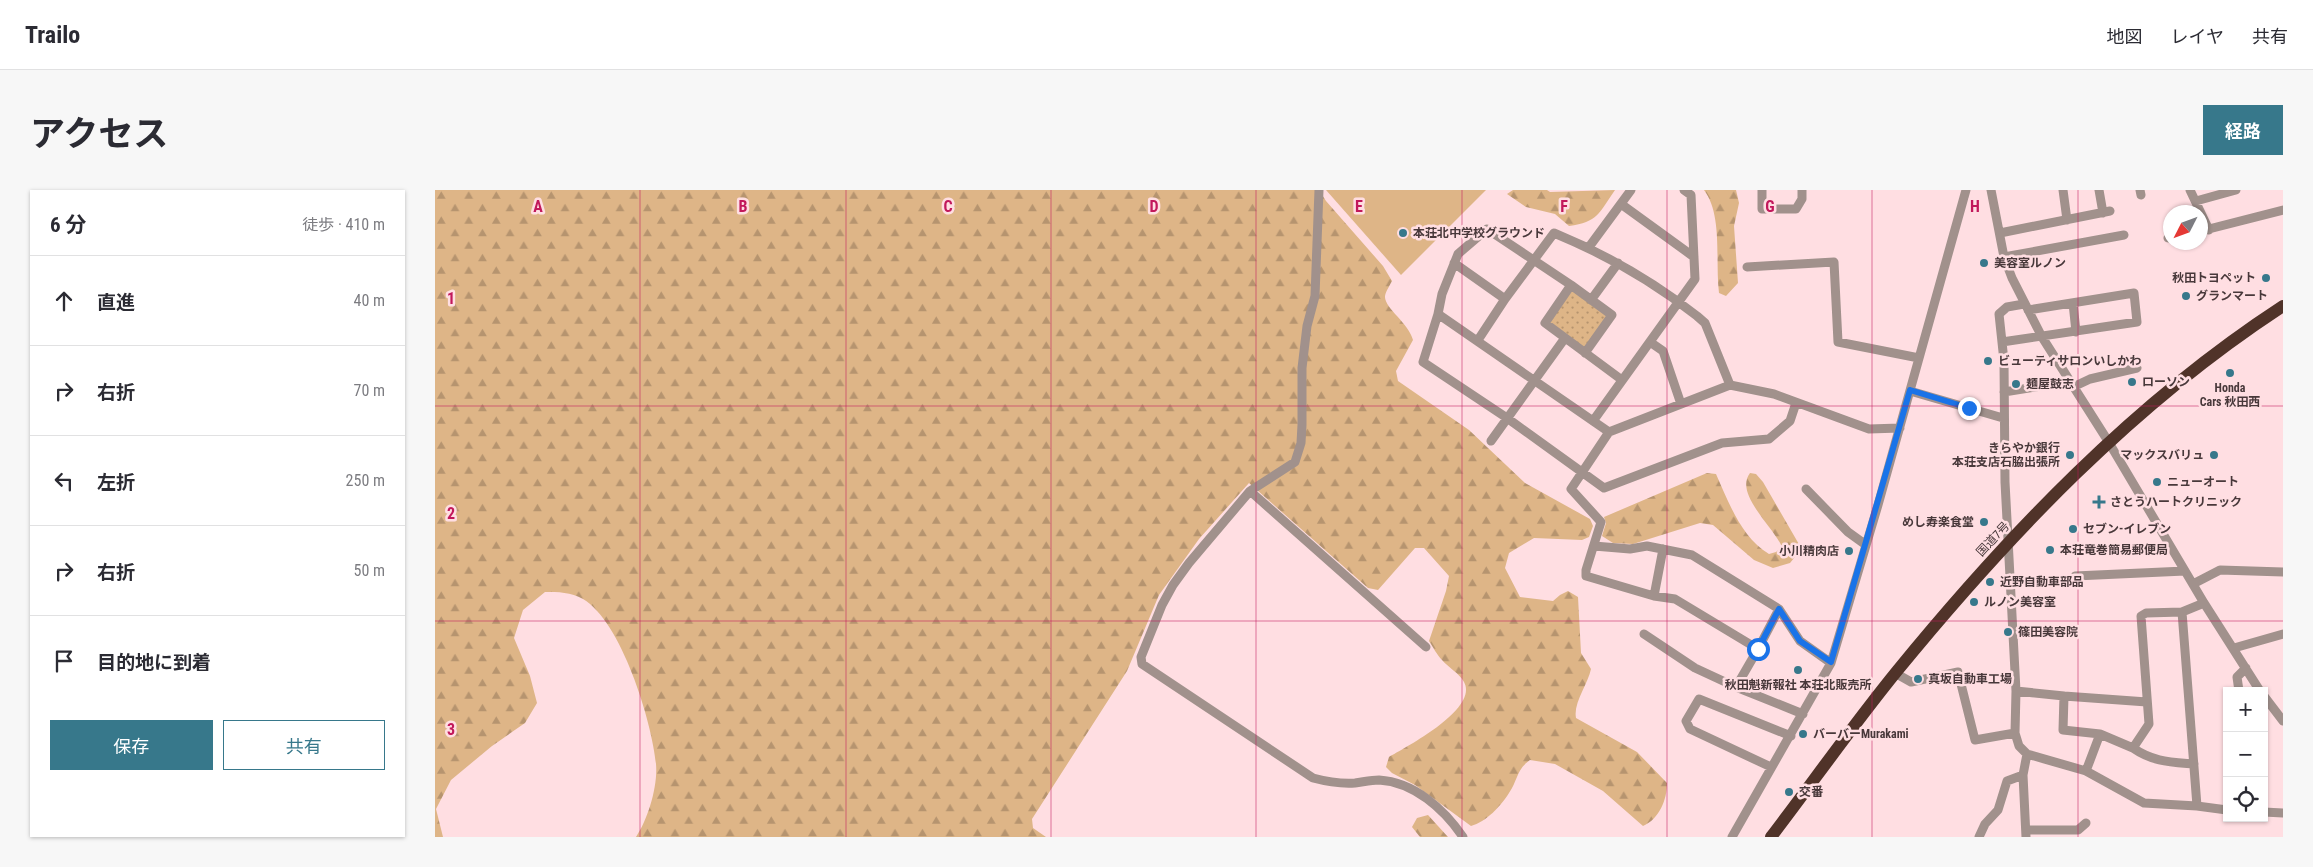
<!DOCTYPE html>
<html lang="ja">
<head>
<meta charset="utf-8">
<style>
	:root { --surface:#fff; --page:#f7f7f7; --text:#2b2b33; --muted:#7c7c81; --line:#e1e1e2; --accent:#37788b }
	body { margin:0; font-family:"Roboto Condensed","Noto Sans JP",sans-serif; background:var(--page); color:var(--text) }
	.controls { position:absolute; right:15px; bottom:15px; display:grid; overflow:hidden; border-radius:0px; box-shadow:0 1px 4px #0004 }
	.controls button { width:45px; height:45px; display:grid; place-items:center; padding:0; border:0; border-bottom:1px solid var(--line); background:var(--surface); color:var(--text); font:25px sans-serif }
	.compass { position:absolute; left:1728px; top:15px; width:45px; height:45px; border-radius:50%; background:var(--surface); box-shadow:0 1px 4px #0004; rotate:228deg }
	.stop { position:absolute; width:15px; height:15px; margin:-11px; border:4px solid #1a73e8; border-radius:50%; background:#fff }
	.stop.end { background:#1a73e8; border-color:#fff; box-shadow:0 1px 5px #0008 }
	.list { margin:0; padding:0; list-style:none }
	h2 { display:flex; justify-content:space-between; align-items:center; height:65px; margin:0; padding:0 20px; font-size:21px }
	h2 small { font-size:16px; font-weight:400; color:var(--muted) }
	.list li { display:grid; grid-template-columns:32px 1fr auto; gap:15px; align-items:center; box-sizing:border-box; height:90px; padding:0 20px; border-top:1px solid var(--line) }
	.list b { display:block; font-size:19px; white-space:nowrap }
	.list em { font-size:16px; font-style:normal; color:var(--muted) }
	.actions { display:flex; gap:10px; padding:15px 20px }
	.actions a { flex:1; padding:11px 0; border:1px solid var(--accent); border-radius:0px; text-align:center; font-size:18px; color:var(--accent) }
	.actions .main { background:var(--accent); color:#fff }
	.icon { flex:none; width:28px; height:28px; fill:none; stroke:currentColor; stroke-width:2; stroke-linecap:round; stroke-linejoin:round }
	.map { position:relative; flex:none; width:1848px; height:647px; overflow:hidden; border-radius:0px }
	header { display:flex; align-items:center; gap:30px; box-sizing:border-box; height:70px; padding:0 25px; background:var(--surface); border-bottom:1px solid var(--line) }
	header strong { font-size:24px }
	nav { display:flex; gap:28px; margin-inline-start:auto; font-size:18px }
	.intro { display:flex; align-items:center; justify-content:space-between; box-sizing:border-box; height:120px; padding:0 30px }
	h1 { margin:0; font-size:35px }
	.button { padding:12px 22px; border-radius:0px; background:var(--accent); color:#fff; font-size:18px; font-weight:700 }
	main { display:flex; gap:30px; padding:0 30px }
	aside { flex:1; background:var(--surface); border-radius:0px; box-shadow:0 1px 4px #0004 }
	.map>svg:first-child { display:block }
</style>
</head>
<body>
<header>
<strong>Trailo</strong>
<nav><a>地図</a><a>レイヤ</a><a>共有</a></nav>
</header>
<div class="intro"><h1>アクセス</h1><a class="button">経路</a></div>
<main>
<aside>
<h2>6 分<small>徒歩 · 410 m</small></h2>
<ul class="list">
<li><svg class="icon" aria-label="ahead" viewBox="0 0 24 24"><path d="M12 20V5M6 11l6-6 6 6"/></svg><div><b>直進</b></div><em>40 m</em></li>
<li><svg class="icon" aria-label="right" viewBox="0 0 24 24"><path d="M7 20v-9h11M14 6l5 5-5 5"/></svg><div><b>右折</b></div><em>70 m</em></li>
<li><svg class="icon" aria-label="left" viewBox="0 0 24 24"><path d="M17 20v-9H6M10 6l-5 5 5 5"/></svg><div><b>左折</b></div><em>250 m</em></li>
<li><svg class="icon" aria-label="right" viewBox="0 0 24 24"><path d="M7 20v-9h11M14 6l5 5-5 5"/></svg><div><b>右折</b></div><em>50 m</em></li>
<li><svg class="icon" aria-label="arrive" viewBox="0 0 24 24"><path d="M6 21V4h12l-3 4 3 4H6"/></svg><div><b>目的地に到着</b></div></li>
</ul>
<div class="actions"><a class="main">保存</a><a>共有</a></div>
</aside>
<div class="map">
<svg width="1848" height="647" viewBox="0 0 1848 647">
	<defs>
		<pattern id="grass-dots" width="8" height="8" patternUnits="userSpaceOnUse" patternTransform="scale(1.25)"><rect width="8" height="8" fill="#deb587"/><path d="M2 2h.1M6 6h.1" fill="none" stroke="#b6946f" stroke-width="1.8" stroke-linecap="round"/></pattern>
		<pattern id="forest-firs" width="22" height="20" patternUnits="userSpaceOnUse" patternTransform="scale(1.25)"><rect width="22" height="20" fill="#deb587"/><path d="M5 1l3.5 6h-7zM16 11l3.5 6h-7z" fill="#b6946f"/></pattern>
	</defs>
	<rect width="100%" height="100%" fill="#ffdee2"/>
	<path fill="url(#grass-dots)" d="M1136 95 1177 125 1150 163 1110 133Z"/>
	<path fill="url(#forest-firs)" d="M0 0H884L891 11 948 76 957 91C955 95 951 101 950 106 949 118 974 133 978 150L961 181 963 191 1034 240 1090 293 1155 329 1158 336 1154 347 1147 350 1099 348 1074 363 1070 378 1085 407 1118 411 1125 405 1133 401 1143 407 1146 463 1156 479C1153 494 1138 513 1141 528L1202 562 1232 593C1232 610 1224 629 1208 636L1168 601 1120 574 1095 570C1081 580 1083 590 1074 603 1066 616 1051 632 1036 636L980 595 957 583 951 577 954 567C971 557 1044 519 1029 492 1025 484 1013 477 1007 470 1002 465 998 457 994 451L1011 401 1014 386 989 358H980L943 400 933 398 814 293 764 349 724 405 692 481 597 629 598 638 611 647H201C213 629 223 596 221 574 217 531 186 431 148 409 136 402 123 402 110 402L88 420 79 448 95 486 102 513 90 533 57 556 16 590 1 619 8 647H0Z
		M1078 0H1112L1115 2 1180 0C1164 23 1163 32 1134 36L1120 24 1091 17 1072 4Z
		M1269 0H1301L1304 13 1299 36 1303 93 1291 106 1284 103C1280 72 1288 25 1269 0Z
		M1272 283 1281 284C1294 313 1306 347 1334 364L1341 362 1347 357C1338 336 1299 304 1315 283L1321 284 1328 292 1365 356 1364 362 1355 373 1338 378 1319 370 1278 335 1265 333 1198 354 1178 353 1167 346 1171 333 1169 327Z
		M993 625 1013 647H985L977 637 982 628Z"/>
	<path fill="#deb587" d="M891 0H1051L966 85Z"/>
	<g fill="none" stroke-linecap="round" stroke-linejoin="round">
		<path stroke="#a1918c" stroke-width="9" d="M884 0 880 106 872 136 867 178V235L866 253 860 272 815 301 754 373 738 395 727 415 706 467 707 474 878 588C893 592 905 594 920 593 928 592 936 590 944 590 979 592 1009 619 1028 647
			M1327 0V19H1361L1367 9V0
			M1556 0 1569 67 1577 88 1607 147 1673 251 1769 413 1825 501
			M1628 0 1632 30
			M1664 0 1668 23
			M1705 0 1706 5
			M1755 0 1774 40
			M1761 11 1801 0
			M1186 14 1259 67
			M1766 41 1848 20
			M1565 43 1675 21
			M1733 48 1736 47
			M1154 57 1196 0
			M1569 67 1689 45
			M1019 73 1070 109
			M1312 77 1399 72 1403 152 1484 168
			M1136 95 1177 125 1150 163
			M1156 110 1183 73
			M1638 113 1641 142
			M1589 114 1572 117 1564 124 1569 171 1570 292 1581 501 1580 543 1584 556 1592 564 1651 581 1709 613 1762 616 1792 620
			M1003 124 988 172 1072 228 1169 298 1287 253 1334 249 1355 231 1361 213
			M1043 150 1070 109 1119 43C1170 64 1219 92 1262 126L1270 133 1295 195
			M1215 152 1228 161 1246 214
			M1567 152 1702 132 1699 103 1593 120
			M1638 197 1655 189 1702 178
			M1475 201 1568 228
			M1569 202 1613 195
			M1158 231 1260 89 1256 5 1249 0
			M1174 242 1003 124 1007 104 1023 64 1052 39 1136 95 1110 133 1187 190
			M1056 251 1130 148
			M1371 299 1413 342 1431 355
			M815 301 991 457
			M1159 356 1195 359 1212 356 1257 365 1344 419 1365 451 1396 473
			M1640 386 1750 381
			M1758 394 1785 380 1848 382
			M1219 406 1228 359
			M1747 422 1769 413
			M1209 444 1260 478 1301 497
			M1799 458 1848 444
			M1323 459 1344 419
			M1460 483 1476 492 1523 482 1540 550 1580 543
			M1581 501 1629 506
			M1804 501 1802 487 1811 478
			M1829 506 1848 531
			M1368 524 1301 497 1323 459 1240 409 1219 406 1151 386V380L1166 332 1136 299 1174 242 1295 195 1339 204 1434 239 1465 238
			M1698 558 1665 544 1628 540 1629 506 1712 512
			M1759 574C1736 572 1718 572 1698 558L1714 534 1706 426 1711 423 1747 422 1762 616
			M1336 577 1255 539 1251 531 1264 509 1356 546
			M1651 581 1665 544
			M1829 622 1848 623
			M1591 640H1643L1651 633
			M1297 647 1396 473 1443 315 1531 0
			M1544 647 1550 634 1563 620 1572 591 1588 585
			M1591 647 1588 585 1592 564"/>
		<path stroke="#503329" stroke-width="12" d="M1336 647C1378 592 1418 535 1462 481 1574 344 1699 213 1848 116"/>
	</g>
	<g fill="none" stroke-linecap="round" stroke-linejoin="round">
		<path stroke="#1a73e8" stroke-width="6" d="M1323 459 1344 419 1365 451 1396 472 1475 200 1534 218"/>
	</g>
	<path fill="none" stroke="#c2185b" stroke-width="1" stroke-opacity="0.55" d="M205 0V647M411 0V647M616 0V647M821 0V647M1027 0V647M1232 0V647M1437 0V647M1643 0V647M0 216H1848M0 431H1848"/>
	<g fill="#37788b" stroke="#ffdee2" stroke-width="2">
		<circle cx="968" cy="43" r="5"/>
		<circle cx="1549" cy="73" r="5"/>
		<circle cx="1831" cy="88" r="5"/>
		<circle cx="1751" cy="106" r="5"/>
		<circle cx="1553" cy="171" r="5"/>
		<circle cx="1795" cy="183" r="5"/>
		<circle cx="1697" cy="192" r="5"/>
		<circle cx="1581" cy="194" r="5"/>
		<circle cx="1635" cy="265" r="5"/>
		<circle cx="1779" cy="265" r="5"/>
		<circle cx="1722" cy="292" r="5"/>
		<path d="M1661.5 304.5h5v5h5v5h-5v5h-5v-5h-5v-5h5z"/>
		<circle cx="1549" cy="332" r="5"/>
		<circle cx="1638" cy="339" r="5"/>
		<circle cx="1615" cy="360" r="5"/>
		<circle cx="1414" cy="361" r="5"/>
		<circle cx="1555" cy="392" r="5"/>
		<circle cx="1539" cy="412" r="5"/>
		<circle cx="1573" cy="442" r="5"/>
		<circle cx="1363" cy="480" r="5"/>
		<circle cx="1483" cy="489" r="5"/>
		<circle cx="1368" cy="544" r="5"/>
		<circle cx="1354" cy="602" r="5"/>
	</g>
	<g text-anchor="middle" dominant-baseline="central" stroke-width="5" stroke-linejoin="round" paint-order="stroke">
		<g font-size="12" font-weight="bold" fill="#48383a" stroke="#ffdee2" text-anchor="start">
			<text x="978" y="43">本荘北中学校グラウンド</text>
			<text x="1559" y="73">美容室ルノン</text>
			<text x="1821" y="88" text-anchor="end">秋田トヨペット</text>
			<text x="1761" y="106">グランマート</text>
			<text x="1563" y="171">ビューティサロンいしかわ</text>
			<text x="1707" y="192">ローソン</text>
			<text x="1591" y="194">麺屋鼓志</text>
			<text x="1795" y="198" text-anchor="middle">Honda<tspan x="1795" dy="14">Cars 秋田西</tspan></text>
			<text x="1625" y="258" text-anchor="end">きらやか銀行<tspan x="1625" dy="14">本荘支店石脇出張所</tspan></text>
			<text x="1769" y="265" text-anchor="end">マックスバリュ</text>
			<text x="1732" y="292">ニューオート</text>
			<text x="1675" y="312">さとうハートクリニック</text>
			<text x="1539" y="332" text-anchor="end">めし寿楽食堂</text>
			<text x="1648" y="339">セブン-イレブン</text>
			<text x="1625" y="360">本荘竜巻簡易郵便局</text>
			<text x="1404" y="361" text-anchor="end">小川精肉店</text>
			<text x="1565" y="392">近野自動車部品</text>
			<text x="1549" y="412">ルノン美容室</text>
			<text x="1583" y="442">篠田美容院</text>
			<text x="1493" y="489">真坂自動車工場</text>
			<text x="1363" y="495" text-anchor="middle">秋田魁新報社 本荘北販売所</text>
			<text x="1378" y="544">バーバーMurakami</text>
			<text x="1364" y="602">交番</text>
		</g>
		<g font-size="12" fill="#48383a" stroke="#ffdee2">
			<text transform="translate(1558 349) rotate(-47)">国道7号</text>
		</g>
	</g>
	<g font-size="16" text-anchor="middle" font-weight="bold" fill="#c2185b" stroke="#ffdee2" stroke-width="5" stroke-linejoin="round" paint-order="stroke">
		<text x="103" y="22">A</text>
		<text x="308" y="22">B</text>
		<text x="513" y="22">C</text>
		<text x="719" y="22">D</text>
		<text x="924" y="22">E</text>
		<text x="1129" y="22">F</text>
		<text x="1335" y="22">G</text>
		<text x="1540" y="22">H</text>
		<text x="16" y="114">1</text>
		<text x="16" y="329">2</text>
		<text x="16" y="545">3</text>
	</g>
</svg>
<div class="controls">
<button>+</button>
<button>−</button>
<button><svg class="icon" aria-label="locate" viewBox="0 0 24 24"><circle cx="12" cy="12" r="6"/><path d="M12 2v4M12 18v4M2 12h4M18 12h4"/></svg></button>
</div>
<svg class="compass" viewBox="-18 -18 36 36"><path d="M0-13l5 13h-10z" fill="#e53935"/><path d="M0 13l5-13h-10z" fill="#7c7c81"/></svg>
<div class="stop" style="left:1323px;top:459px"></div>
<div class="stop end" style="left:1534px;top:218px"></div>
</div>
</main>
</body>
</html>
